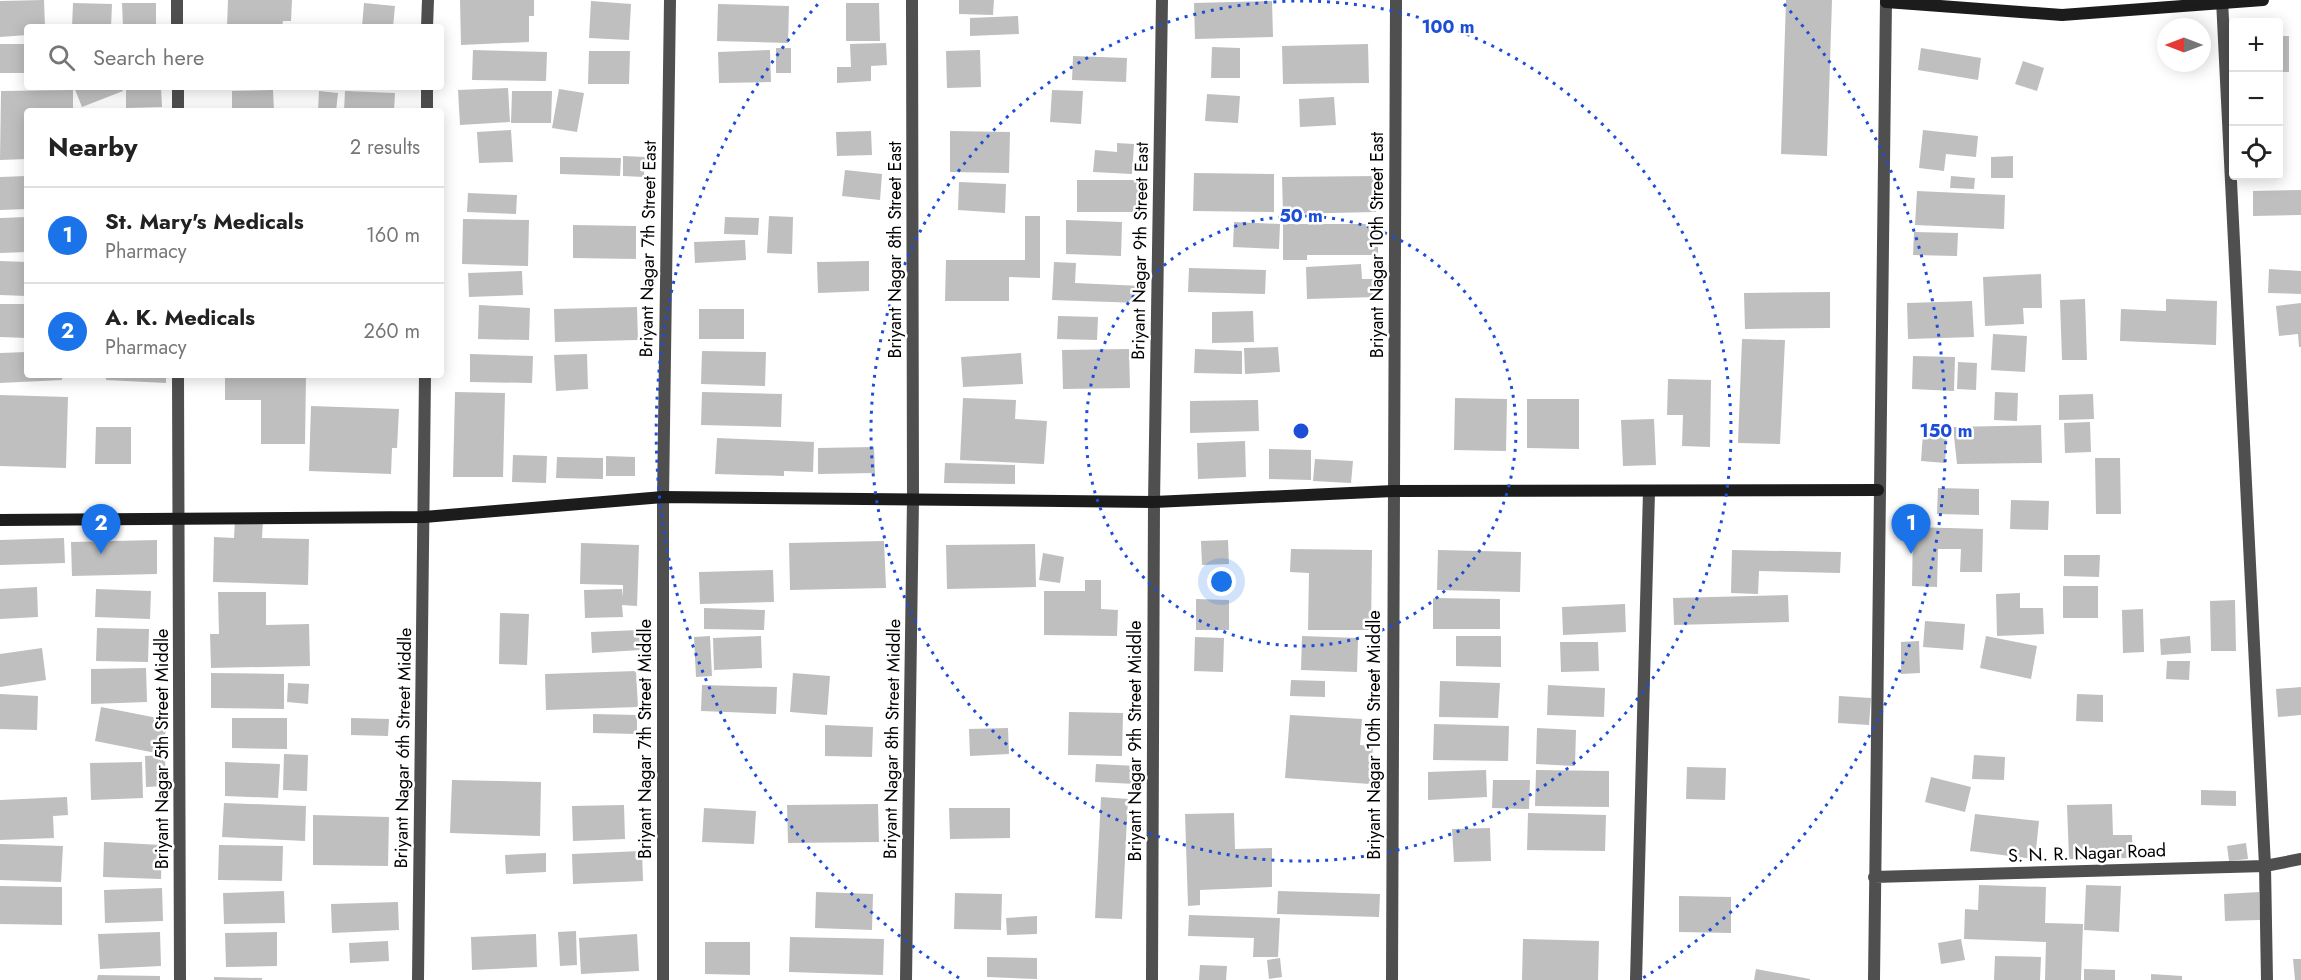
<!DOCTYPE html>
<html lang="en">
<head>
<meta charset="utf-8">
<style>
	:root { --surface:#fff; --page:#f6f6f6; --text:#222; --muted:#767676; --line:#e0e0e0; --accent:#1a73e8 }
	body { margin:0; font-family:Jost,sans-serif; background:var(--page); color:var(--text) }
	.controls { position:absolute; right:18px; top:18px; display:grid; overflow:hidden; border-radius:6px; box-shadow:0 3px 15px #0003 }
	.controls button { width:54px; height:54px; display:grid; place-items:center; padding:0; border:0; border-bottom:2px solid var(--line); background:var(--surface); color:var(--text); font:30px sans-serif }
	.compass { position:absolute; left:2157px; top:18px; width:54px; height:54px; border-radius:50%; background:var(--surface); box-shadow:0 3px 15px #0003; rotate:270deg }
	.you { position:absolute; left:1222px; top:582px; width:21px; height:21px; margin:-15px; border:4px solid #fff; border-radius:50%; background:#1a73e8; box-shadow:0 0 0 9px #1a73e833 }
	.badge { display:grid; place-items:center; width:39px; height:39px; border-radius:50%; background:var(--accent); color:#fff; font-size:20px; font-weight:700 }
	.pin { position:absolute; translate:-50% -50px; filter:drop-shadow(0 2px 3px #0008) }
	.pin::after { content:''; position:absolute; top:32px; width:21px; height:18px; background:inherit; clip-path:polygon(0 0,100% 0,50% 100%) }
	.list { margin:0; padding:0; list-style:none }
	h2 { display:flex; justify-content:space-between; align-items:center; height:78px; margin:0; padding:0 24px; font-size:26px }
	h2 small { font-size:20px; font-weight:400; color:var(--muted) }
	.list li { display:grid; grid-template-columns:39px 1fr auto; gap:18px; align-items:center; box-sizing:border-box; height:96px; padding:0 24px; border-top:2px solid var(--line) }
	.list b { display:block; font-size:22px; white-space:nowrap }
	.list p { margin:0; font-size:20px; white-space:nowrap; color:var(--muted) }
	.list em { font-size:20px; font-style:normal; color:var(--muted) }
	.icon { flex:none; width:33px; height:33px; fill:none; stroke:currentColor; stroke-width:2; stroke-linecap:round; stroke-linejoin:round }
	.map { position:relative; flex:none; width:2301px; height:980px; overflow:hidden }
	.search { position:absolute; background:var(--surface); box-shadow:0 3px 15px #0003; left:24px; top:24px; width:420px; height:66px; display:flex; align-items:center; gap:15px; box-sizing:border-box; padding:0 21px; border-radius:6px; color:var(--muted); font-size:22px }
	.panel { position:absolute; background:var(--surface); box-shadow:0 3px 15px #0003; left:24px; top:108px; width:420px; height:270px; border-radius:6px }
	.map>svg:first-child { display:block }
</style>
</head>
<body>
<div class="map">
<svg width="2301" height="980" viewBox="0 0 2301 980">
	<rect width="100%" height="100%" fill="#fff"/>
	<path fill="#bfbfbf" d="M44 0 45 27H27V35L0 37V1Z
		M228 0H292L291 21H283L282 27H227Z
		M460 0H534V16H529V42L461 45Z
		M959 0H994L993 15 959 14Z
		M1786 0H1832L1827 156 1781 154Z
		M591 1 631 4 629 40 589 38Z
		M1272 1 1273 37 1195 39 1194 3Z
		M73 3 112 4 111 27H72Z
		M122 3H156V27H123Z
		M364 3 395 6 393 27H362Z
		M846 3H879L880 41H846Z
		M718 4 789 6 788 43 717 41Z
		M1018 16 1019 34 970 36V18Z
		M2278 36H2289V72H2278Z
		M886 43 887 65 871 66V81L837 83V67H851L850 44Z
		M0 44H27V73H0Z
		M1368 44 1369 83 1283 84 1282 46Z
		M1212 47 1240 48V78H1211Z
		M776 48H791V73H776Z
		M1921 48 1981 58 1978 80 1918 70Z
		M473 50 547 52 546 81 472 80Z
		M770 50 771 82 719 83 718 52Z
		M980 50 981 87 947 88 946 51Z
		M589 51H630L629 84H588Z
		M1073 56 1127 58 1126 82 1072 80Z
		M2023 61 2044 68 2037 91 2015 84Z
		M74 87H121L123 91 82 107Z
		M126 87H161L162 107 126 108Z
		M508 88 510 122 460 125 458 90Z
		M559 89 584 93 577 132 552 128Z
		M73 90V111H27V159L0 160 1 91Z
		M273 90 274 111H232V91Z
		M1052 90 1083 91 1081 124 1050 122Z
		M319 91 338 93 336 111H318Z
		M345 91 395 93 394 111H344Z
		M512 91H552L551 123H511Z
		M1207 94 1240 96 1238 123 1205 121Z
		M1334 97 1336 125 1300 127 1299 99Z
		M511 130 513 162 479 163 477 132Z
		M1923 130 1978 136 1976 157 1946 154 1944 171 1919 168Z
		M871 131 872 155 837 156 836 132Z
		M950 131 1010 132 1009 173 950 172Z
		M1117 143 1134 144 1132 174 1093 172 1095 150 1117 152Z
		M623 156 645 157 644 177 623 176Z
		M2013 156V178H1991V157Z
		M560 157 621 158 620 176 560 174Z
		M845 170 882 174 880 200 842 196Z
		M1194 173 1274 174V212L1193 211Z
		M27 176V209L0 210V177Z
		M1376 176V212L1283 214 1282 177Z
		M1951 176 1975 178 1974 189 1950 188Z
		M1077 180H1138V212H1077Z
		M959 182 1006 184 1005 213 958 210Z
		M2301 190V215L2253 216V191Z
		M1917 191 2005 195 2004 229 1915 225Z
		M468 193 517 195 516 214 467 212Z
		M769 216 793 217 792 254 767 253Z
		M1025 216H1040V278L1009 277V301H945L946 260H1025Z
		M27 217V252L0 253V218Z
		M725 217 759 218 758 235 724 234Z
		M463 219 529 220 528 266 462 264Z
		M1066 220 1122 222 1121 256 1066 254Z
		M1234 222 1280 224 1279 249 1233 247Z
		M1283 224H1378V255H1307V260H1283Z
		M573 225 636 226V259L573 258Z
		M1914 232 1958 233 1957 256 1913 255Z
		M745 240 746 260 695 263 694 242Z
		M0 261 27 262V296L0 295Z
		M869 261V291L818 293 817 262Z
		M1054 262 1076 263 1075 283 1142 286 1141 303 1052 300Z
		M1361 264 1362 279H1376L1377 297 1307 299 1306 267Z
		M1189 268 1266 270 1265 294 1188 292Z
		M2269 269 2301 271V294L2268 293Z
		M522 271 523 295 469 297 468 273Z
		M2041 274 2042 308H2023L2024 324 1985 326 1983 277Z
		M1830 292V328L1745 329 1744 293Z
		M2085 299 2087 360H2062L2060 300Z
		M2166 299 2217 301 2216 345 2120 341 2121 309 2166 311Z
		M1972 301 1974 337 1908 339 1907 303Z
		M2301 303V347H2299L2298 334 2279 336 2276 306Z
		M0 304H27V338L0 337Z
		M479 305 530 308 529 340 478 339Z
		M637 307 638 340 555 342 554 309Z
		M699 309H744V339H699Z
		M1253 311 1254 342 1212 343V312Z
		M1058 316 1098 317 1097 340 1057 339Z
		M1993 334 2027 336 2025 372 1991 370Z
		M1742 339 1785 340 1780 444 1738 443Z
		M1278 347 1280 372 1245 374 1244 348Z
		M1129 349 1130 388 1063 389 1062 350Z
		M1195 349 1242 351V374L1194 373Z
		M702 351 766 352 765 386 701 384Z
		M27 352V375H62V380L0 383V353Z
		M1021 353 1023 384 963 387 961 357Z
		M470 354 533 356 532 383 470 382Z
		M587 354 588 389 556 391 554 355Z
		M1913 356 1955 357 1954 391 1912 389Z
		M1958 362 1977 363 1976 390 1957 389Z
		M106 375H166V383L106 380Z
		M225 375H306L305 444H261V400H225Z
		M1668 379 1711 380 1710 447 1682 446 1683 415H1667Z
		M455 392 505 393 503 477H453Z
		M702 392 782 394 781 427 701 425Z
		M1995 392 2018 393 2017 421 1994 420Z
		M2093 394 2094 419 2059 420V395Z
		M0 395 68 397 66 468 0 466Z
		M963 398 1016 400 1015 419 1047 421 1044 464 960 460Z
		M1455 398 1507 399 1506 451 1454 450Z
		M1527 399H1579V449L1527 448Z
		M1258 400 1259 431 1190 433V401Z
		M311 406 399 409 397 448H392L391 474 309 471Z
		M1654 419 1656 465 1623 466 1621 420Z
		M2090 422 2091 452 2065 453 2064 423Z
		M2041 425 2042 463 1957 464 1953 427Z
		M96 427H131V464H95Z
		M1923 433 1947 435 1945 463 1921 461Z
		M717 438 814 442 813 472 784 471V476L715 474Z
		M1245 441 1246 477 1198 479 1197 443Z
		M874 447 875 473 818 474V448Z
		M1269 449 1311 450V480L1269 479Z
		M513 455 547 456 546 483 512 482Z
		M606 456 635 457V476H606Z
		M557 457 603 458V479L556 478Z
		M2095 458H2120L2121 514H2096Z
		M1315 459 1353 461 1351 483 1313 481Z
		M945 463 1015 465V484L944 483Z
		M1938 488 1979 489V515L1937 514Z
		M2011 500 2049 501 2048 530 2010 529Z
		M235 519 263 520 262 538 309 539 308 585 213 582 214 537 234 538Z
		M1913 527 1983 529 1982 572H1960L1961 549H1938L1937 587 1912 586Z
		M64 538 65 563 0 565V540Z
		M157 540V574L72 576 71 542Z
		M1228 540 1229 564 1202 565 1201 541Z
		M884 541 886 588 790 590 789 543Z
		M581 543 639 545 637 606 622 605 623 617 585 618 584 590 622 589 623 597V585L580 584Z
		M1035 544 1036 587 947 589 946 545Z
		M1291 549 1372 550 1371 630H1308L1309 573 1290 572Z
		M1438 550 1521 552 1520 592 1437 590Z
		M1732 550 1841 552 1840 573 1759 571 1758 594 1731 593Z
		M1043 553 1064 557 1060 583 1039 580Z
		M2064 555H2100L2099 577 2064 576Z
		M773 570 774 602 700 604 699 572Z
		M1085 580H1101V609L1118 610 1117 636 1044 635V591H1085Z
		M2063 586H2098V618H2063Z
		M37 587 38 617 0 619V589Z
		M96 589 151 591 150 619 95 617Z
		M218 592H266V625L309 624 310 666 211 668 210 634H219Z
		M2020 593V608H2043L2044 634 1997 636 1996 594Z
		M1788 595 1789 622 1674 625 1673 598Z
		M1433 598 1500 599V629H1433Z
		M1196 599 1229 600V630H1196Z
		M2235 600 2236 651H2211L2210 601Z
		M1625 604 1626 632 1563 635 1562 607Z
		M704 608 765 610 764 630 704 629Z
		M2143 609 2144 652 2123 653 2122 610Z
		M500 613 529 614 527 665 499 664Z
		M1925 621 1965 624 1963 650 1923 647Z
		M97 628 149 629 148 662 96 661Z
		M639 630 640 650 592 653 591 632Z
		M710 636 712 676 696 677 694 637Z
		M761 636 762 668 714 670 713 638Z
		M1302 636 1358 638 1357 672 1301 670Z
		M1456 636H1501V667L1456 666Z
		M1986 636 2037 646 2031 679 1980 668Z
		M2190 636 2191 653 2161 655 2160 639Z
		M1195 637 1224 638 1223 672 1194 671Z
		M1919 641 1920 673 1901 674V642Z
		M1560 642H1598L1599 671 1561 672Z
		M42 648 46 680 0 687V654Z
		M2167 661H2190L2189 680 2166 679Z
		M146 668 147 702 91 704V669Z
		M636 671 638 707 546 710 545 674Z
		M211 673 284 674V709L211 708Z
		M793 673 830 676 827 715 790 712Z
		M1291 680 1325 681V697L1290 696Z
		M1440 681 1500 683 1498 718 1439 717Z
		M288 683 309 684 308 704 287 702Z
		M702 685 777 687 776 714 701 711Z
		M1548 685 1605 688 1604 717 1547 715Z
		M2301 687V715L2278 717 2276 689Z
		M0 694 38 696 37 730 0 729Z
		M2077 694 2103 695V722L2076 721Z
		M1839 696 1871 698 1869 725 1838 723Z
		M101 707 168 720 161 754 95 741Z
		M1069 712 1123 713 1122 756 1068 755Z
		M593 714 637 715V734L593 733Z
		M1290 715 1362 719 1360 745 1373 746 1370 784 1285 778Z
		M232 718H287V749L232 748Z
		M351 718 389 719 388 736 351 735Z
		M1434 724 1509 726 1508 761 1433 760Z
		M825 725 873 727 872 757 825 756Z
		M1008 728 1009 754 970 756 969 729Z
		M1537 728 1576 730 1575 766 1536 764Z
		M284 754 308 755 307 791 283 790Z
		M165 755 166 786 146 787 145 756Z
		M1974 755 2005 757 2004 780 1972 779Z
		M142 762 143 798 91 800 90 763Z
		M225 762 280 764 278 798 225 796Z
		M1096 764 1137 766 1136 784 1095 782Z
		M1687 767 1726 768 1725 800 1686 799Z
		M1486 770 1487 797 1428 800V772Z
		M1536 770 1609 771V807L1535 806Z
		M1931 777 1971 787 1965 812 1925 802Z
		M452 780 541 782 540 836 450 833Z
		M1493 780H1530L1529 809 1492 808Z
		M2201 790 2236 791V806L2201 805Z
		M67 797 68 815 53 816 54 838 0 840V800Z
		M1101 797 1128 799 1122 919 1095 918Z
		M224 803 306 806 305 841 222 837Z
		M878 804 879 842 788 843 787 805Z
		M2112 804 2113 835H2132L2133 858 2069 859 2067 805Z
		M624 805 625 839 573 841 572 806Z
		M704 808 756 811 754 844 702 842Z
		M949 808H1010V838L950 839Z
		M1234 813 1235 849 1272 848V887L1200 890V905L1188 906 1185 814Z
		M1528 813 1606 815 1605 851 1527 850Z
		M1975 814 2039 821 2035 859 1970 851Z
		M313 815 389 817 388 866 313 865Z
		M1490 828 1491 861 1454 862 1452 829Z
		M104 842 162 845 161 879 103 877Z
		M2246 843 2248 859 2229 861 2227 846Z
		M0 844 63 846 61 882 0 880Z
		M219 845 283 846 282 881 218 880Z
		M642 851 643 881 573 884 572 854Z
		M546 853V872L506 874 505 855Z
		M1979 885 2046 887 2045 923 2083 924 2081 980H2045L2046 942 1964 939 1965 909 1978 910Z
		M2086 885 2121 886 2119 932 2084 930Z
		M0 886 62 887V925L0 924Z
		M162 888 163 921 105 923 104 890Z
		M284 891 285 923 224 924 223 893Z
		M1278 891 1380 894 1379 917 1277 914Z
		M816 892 873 894 872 930 815 928Z
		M2259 892 2260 920 2225 921 2224 894Z
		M955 893 1002 894 1001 930 954 929Z
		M1679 896 1731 897V933L1679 932Z
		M398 902 399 930 332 933 331 904Z
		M1189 915 1280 918 1278 957H1253L1254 938 1188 936Z
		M1037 916V934L1007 935 1006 918Z
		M576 931 577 965 560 966 558 932Z
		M160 932 161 966 100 969 98 934Z
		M277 932V966L226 967 225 933Z
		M536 934 537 967 472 970 471 937Z
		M637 934 639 971 581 974 579 938Z
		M790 937 884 939 883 975 789 972Z
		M1523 939 1599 941 1598 980H1522Z
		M1961 939 1965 960 1941 964 1938 943Z
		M388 941 389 961 350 963 349 943Z
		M705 942H750V975L705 974Z
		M1995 956 2041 957 2040 980H1994Z
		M987 957 1037 958V979L987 977Z
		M1280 958 1282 977 1269 979 1267 960Z
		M2293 959H2301V980H2295Z
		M1200 965 1227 966 1226 980H1199Z
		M1756 969 1810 979V980H1754Z
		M2084 969 2115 970V980H2084Z
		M2151 974 2182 976V980H2151Z
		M98 975 160 976V980H97Z
		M214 977 262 978V980H214Z"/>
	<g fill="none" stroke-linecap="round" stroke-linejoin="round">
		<path stroke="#4f4f4f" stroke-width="12" d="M177 0V27
			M2222 0 2265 866 2267 980
			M427 27 428 0
			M178 87V111
			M427 111V87
			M178 375 180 980
			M1874 877 2265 866 2301 859
			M418 980 425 375
			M663 980V497L670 0
			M906 980 913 499 912 0
			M1152 980 1154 502 1162 0
			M1392 980 1396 0
			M1636 980 1649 491
			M1874 980 1886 0"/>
		<path stroke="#1c1c1c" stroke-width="12" d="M1886 2 2062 15 2263 0
			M0 520 424 517 663 497 1154 502 1393 491 1878 490"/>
	</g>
	<g fill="none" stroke="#1d4ed8" stroke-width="3" stroke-dasharray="3 6">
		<circle cx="1301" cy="431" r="215"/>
		<circle cx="1301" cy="431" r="430"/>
		<path d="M959 978A645 645 0 0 1 818 4M1784 4A645 645 0 0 1 1643 978"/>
	</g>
	<g text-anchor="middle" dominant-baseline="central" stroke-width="5" stroke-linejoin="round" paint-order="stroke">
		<g font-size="18" fill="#000" stroke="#fff">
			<text transform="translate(1377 245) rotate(-90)">Briyant Nagar 10th Street East</text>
			<text transform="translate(648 249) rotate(-89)">Briyant Nagar 7th Street East</text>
			<text transform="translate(895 250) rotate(-90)">Briyant Nagar 8th Street East</text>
			<text transform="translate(1140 251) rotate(-89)">Briyant Nagar 9th Street East</text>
			<text transform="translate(1374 735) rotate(-90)">Briyant Nagar 10th Street Middle</text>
			<text transform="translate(645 739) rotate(-90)">Briyant Nagar 7th Street Middle</text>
			<text transform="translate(892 739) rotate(-89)">Briyant Nagar 8th Street Middle</text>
			<text transform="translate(1135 741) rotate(-90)">Briyant Nagar 9th Street Middle</text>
			<text transform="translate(403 748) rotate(-89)">Briyant Nagar 6th Street Middle</text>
			<text transform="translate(162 749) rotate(-90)">Briyant Nagar 5th Street Middle</text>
			<text transform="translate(2087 853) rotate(-2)">S. N. R. Nagar Road</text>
		</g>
	</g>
	<circle cx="1301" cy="431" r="9" fill="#1d4ed8" stroke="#fff" stroke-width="3"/>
	<g font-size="18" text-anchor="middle" font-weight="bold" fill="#1d4ed8" stroke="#fff" stroke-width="5" stroke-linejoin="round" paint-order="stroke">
		<text x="1448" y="33">100 m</text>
		<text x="1301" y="222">50 m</text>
		<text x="1946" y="437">150 m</text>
	</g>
</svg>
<div class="controls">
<button>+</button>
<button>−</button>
<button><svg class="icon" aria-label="locate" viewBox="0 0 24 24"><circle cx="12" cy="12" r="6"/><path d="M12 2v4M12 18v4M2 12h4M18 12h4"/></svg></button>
</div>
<svg class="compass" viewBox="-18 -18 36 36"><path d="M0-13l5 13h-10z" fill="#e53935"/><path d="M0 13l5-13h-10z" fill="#767676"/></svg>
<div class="you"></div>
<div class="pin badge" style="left:1911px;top:554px">1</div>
<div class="pin badge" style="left:101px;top:554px">2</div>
<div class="search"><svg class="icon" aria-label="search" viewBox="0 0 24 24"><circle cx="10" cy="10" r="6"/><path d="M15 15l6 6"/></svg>Search here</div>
<section class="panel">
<h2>Nearby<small>2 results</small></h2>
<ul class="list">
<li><span class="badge">1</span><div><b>St. Mary's Medicals</b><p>Pharmacy</p></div><em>160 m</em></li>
<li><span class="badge">2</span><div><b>A. K. Medicals</b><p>Pharmacy</p></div><em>260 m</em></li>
</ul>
</section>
</div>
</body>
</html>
